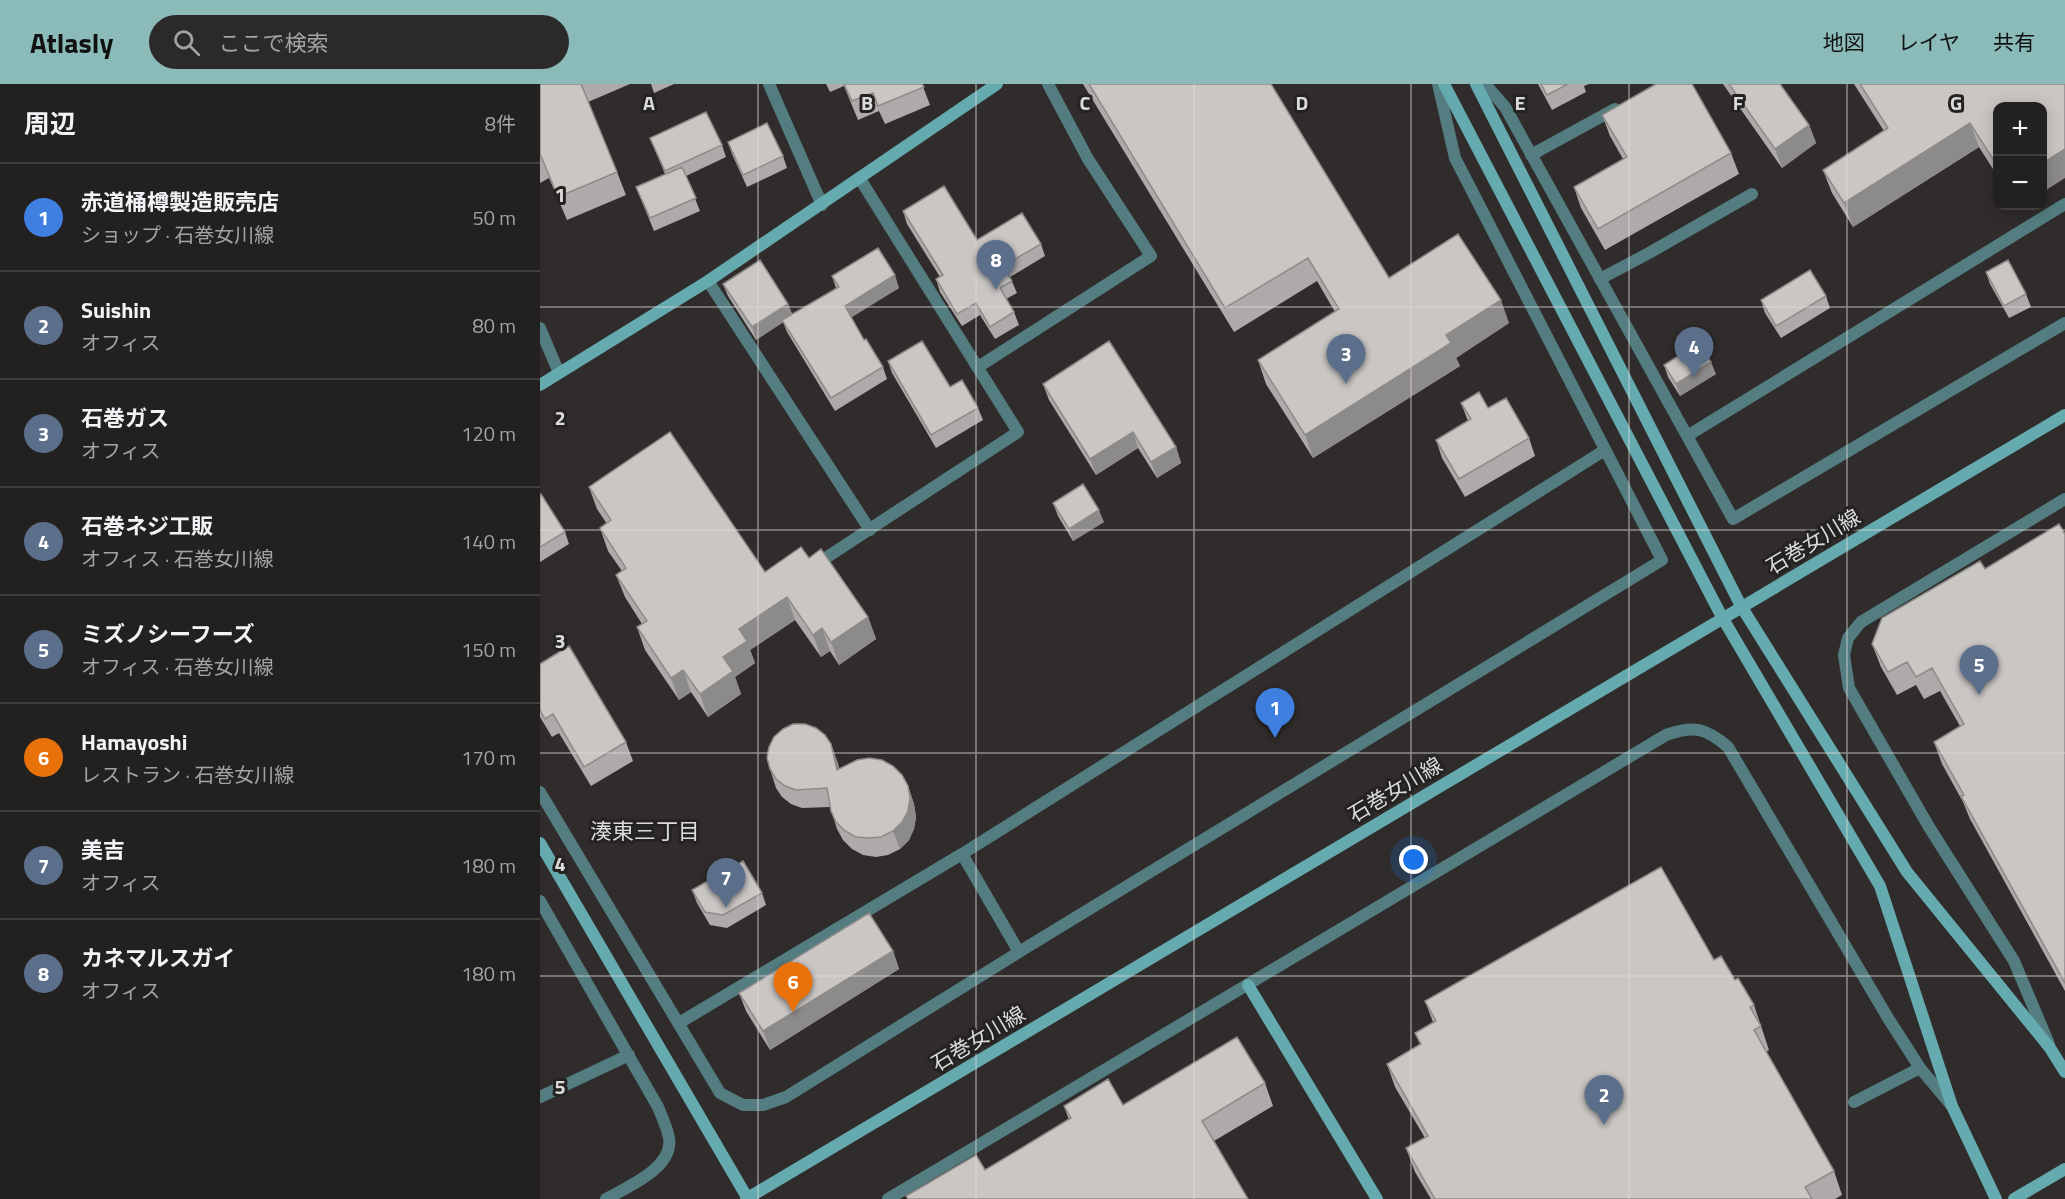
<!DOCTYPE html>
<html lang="ja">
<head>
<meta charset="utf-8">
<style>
	:root { --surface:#232120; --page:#2b2929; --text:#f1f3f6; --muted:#a3a3a5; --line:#403e3e; --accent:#8bbbb9 }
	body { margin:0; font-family:"Titillium Web","Noto Sans JP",sans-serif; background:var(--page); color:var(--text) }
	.controls { position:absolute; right:18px; top:18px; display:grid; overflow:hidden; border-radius:12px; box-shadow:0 3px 15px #0003 }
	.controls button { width:54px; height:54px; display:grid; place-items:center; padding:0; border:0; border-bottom:2px solid var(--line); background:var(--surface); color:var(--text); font:30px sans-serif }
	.you { position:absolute; left:874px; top:776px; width:21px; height:21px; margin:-15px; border:4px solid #fff; border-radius:50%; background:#1a73e8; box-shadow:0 0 0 9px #1a73e833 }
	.badge { display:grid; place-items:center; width:39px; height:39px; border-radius:50%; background:var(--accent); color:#fff; font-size:20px; font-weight:700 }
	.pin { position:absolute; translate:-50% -50px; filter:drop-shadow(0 2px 3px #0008) }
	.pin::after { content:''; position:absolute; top:32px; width:21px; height:18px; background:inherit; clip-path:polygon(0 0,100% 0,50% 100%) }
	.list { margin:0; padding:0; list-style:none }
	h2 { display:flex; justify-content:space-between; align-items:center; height:78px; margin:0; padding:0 24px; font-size:26px }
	h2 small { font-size:20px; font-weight:400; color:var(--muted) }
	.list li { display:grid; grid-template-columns:39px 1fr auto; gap:18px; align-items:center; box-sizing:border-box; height:108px; padding:0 24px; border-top:2px solid var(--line) }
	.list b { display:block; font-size:22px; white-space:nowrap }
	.list p { margin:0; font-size:20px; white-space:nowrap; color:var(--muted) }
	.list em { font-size:20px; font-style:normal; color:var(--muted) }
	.icon { flex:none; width:33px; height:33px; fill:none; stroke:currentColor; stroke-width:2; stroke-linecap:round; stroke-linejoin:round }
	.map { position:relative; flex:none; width:1525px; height:1115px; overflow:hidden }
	header { display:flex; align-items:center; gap:36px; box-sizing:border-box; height:84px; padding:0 30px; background:var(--accent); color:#111 }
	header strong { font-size:28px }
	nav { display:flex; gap:33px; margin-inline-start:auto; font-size:21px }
	.search { width:420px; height:54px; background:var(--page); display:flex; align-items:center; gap:15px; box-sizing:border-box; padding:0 21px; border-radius:33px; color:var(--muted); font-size:22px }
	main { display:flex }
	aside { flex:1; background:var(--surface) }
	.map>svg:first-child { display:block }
</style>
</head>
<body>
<header>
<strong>Atlasly</strong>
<div class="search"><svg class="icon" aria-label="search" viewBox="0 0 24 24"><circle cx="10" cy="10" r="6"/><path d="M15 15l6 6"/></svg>ここで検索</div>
<nav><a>地図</a><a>レイヤ</a><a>共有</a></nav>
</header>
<main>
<aside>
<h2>周辺<small>8件</small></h2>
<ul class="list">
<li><span class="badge" style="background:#3f7fe0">1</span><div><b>赤道桶樽製造販売店</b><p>ショップ · 石巻女川線</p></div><em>50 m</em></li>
<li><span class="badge" style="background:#5c6f8a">2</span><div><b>Suishin</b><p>オフィス</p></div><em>80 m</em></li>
<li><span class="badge" style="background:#5c6f8a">3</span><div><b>石巻ガス</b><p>オフィス</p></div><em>120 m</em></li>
<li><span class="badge" style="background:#5c6f8a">4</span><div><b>石巻ネジ工販</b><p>オフィス · 石巻女川線</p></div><em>140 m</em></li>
<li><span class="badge" style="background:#5c6f8a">5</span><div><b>ミズノシーフーズ</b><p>オフィス · 石巻女川線</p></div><em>150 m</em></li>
<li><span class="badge" style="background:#e8710a">6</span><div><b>Hamayoshi</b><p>レストラン · 石巻女川線</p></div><em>170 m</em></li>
<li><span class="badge" style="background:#5c6f8a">7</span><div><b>美吉</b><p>オフィス</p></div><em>180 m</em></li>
<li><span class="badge" style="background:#5c6f8a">8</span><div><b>カネマルスガイ</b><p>オフィス</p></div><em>180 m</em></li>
</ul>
</aside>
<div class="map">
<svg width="1525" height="1115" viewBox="0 0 1525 1115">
	<rect width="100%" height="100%" fill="#2f2c2b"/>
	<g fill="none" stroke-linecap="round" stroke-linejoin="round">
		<path stroke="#537d80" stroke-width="12" d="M1060 195 1109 169 1212 110
			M1314 1018 1380 984"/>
		<path stroke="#537d80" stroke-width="12" d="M229 0 282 121
			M945 0 965 23 1193 435 1525 239
			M991 71 1075 25
			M168 197 330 446
			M0 244 19 289
			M438 283 611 172 548 75 508 0
			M1147 352 1525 120
			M278 479 478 348 320 95
			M0 708 180 1009 203 1021H223L246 1013 479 868 1122 476 915 74 898 0
			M422 770 479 868
			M0 817 118 1023C122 1033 127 1043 129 1054 134 1084 87 1103 66 1115
			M139 939 422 770 1065 366
			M1509 960 1474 877 1389 743 1309 604 1304 571 1308 554 1321 538 1525 415
			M0 1013 89 971
			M348 1115 1126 651C1154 641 1166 644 1188 663L1348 934 1380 984 1411 1021"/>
		<path stroke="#65aaaf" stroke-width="12" d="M904 0 1182 533 1340 802 1412 1022 1456 1115
			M936 0 1201 522 1367 788 1510 964 1525 988
			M0 301 168 197 457 0
			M0 759 208 1115
			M708 901 837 1115
			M206 1115 1525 331
			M1474 1115 1525 1085"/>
	</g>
	<path fill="#adaaa9" d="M0 0H90L48 18 77 88 86 111 27 136 9 94 0 99Z
		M111 0H134L114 9Z
		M286 0H382L390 21 345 40 339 27 318 36 304 2 290 8Z
		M543 0H731L849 194 969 239 916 274 920 282 773 374 726 300 718 276 795 228 777 197 694 248Z
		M998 0H1049L1044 2 1046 8 1012 26Z
		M1183 0H1240L1269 41 1276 59 1242 84Z
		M1314 0H1525L1458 22V93L1439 63 1313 143 1292 109 1283 86 1344 47Z
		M1062 31 1191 69 1199 90 1065 166 1041 124 1034 103 1083 75 1070 52Z
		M110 54 182 61 186 73 146 92 160 127 114 147 96 103 125 90Z
		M188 58 243 72 247 84 207 103 192 70Z
		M363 127 437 156 501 160 505 172 470 193 477 209 466 215 474 228 479 241 455 255 440 231 422 242 400 208 396 195 400 193 367 140Z
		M1446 188 1486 210 1491 223 1469 234 1450 200Z
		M292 192 359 204 311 233 324 256 343 283 347 295 295 327 247 248 243 238 216 256 188 212 183 200 248 220 252 230 296 204Z
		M1286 212 1290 224 1241 254 1225 229 1221 216Z
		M348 277 410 303 438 324 443 336 396 364 352 289Z
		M1124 281 1176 290 1140 312 1128 293Z
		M503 300 636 363 641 379 617 394 598 364 556 391 509 316Z
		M921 319 989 354 995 372 925 413 902 374 896 356 928 337Z
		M49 403 225 488 269 474 328 533 336 555 299 581 290 567 281 573 255 536 210 566 215 579 195 593 201 610 168 633 151 608 139 616 105 566 97 543 102 540 85 513 76 491 82 487 68 467 60 444 67 440 57 425Z
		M0 410 25 448 29 460 0 478Z
		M513 419 564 438 533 457 518 432Z
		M1525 450V907L1430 735 1423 718 1402 680 1394 658 1420 642 1400 607 1384 615 1376 601 1357 611 1341 583 1332 560 1445 485Z
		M0 580 86 658 93 677 51 702 19 649 12 653 0 633Z
		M291 660 299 685 368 702 374 720 376 733 374 745 369 756 360 765 348 771 336 773 323 771 312 765 303 756 297 745 290 723 262 724 251 720 242 713 236 704 230 685Z
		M152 806 222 809 226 821 187 844 170 841 157 819Z
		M353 867 359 885 230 966 206 927 199 909Z
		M1174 876 1195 896 1214 921 1229 966 1226 968 1294 1087 1302 1111 1295 1115H891L875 1088 866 1064 885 1054 855 1003 847 980 880 960 875 949 893 938 885 917Z
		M725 999 733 1022 674 1057 708 1115H368L366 1112 445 1086 529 1036 524 1022 583 1021Z"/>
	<path fill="#8d8b89" d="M1430 39 1439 63 1313 143 1304 119Z
		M1269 41 1276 59 1242 84 1235 65Z
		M1525 65V94L1503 108V79Z
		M355 191 359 204 309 235 305 222Z
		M961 216 969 239 916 274 920 282 773 374 765 351 906 251Z
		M248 220 253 232 216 256 212 243Z
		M1171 278 1176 290 1140 312 1136 300Z
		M593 348 598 364 556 391 550 375Z
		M636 363 641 379 617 394 611 378Z
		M559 426 564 438 533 457 529 445Z
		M247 513 255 536 210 566 215 579 195 593 201 610 168 633 160 610 199 545Z
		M328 533 336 555 299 581 291 558Z
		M282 544 290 567 281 573 273 551Z
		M143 586 151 608 139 616 131 594Z
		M291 660 298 679 304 704 297 686Z
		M368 702 374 720 376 733 374 745 369 756 360 765 353 747Z
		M353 867 359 885 230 966 223 947Z"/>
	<path fill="#c9c6c4" stroke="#8d8b89" stroke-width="1.5" d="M0 0H41L77 88 18 113 1 72H0Z
		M304 0H382L384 3 338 22 333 9 312 17Z
		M549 0H731L849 194 918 150 961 216 906 251 911 259 765 351 718 276 799 225 768 174 685 224Z
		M1001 0H1028L1007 11Z
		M1116 0H1152L1191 69 1058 145 1034 103 1087 73 1062 31Z
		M1189 0H1240L1269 41 1235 65Z
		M1320 0H1525V65L1503 79V22H1458V83L1430 39 1304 119 1283 86 1348 44Z
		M166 28 182 61 125 87 110 54Z
		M227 39 243 72 203 91 188 58Z
		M142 83 156 114 110 134 96 103Z
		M404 102 437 156 482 129 501 160 463 182 472 197 460 204 474 228 450 243 436 219 417 230 396 195 403 191 363 127Z
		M338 164 355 191 305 222 324 256 326 255 343 283 291 314 242 236 299 203 292 192Z
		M220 176 248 220 212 243 183 200Z
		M1468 176 1486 210 1464 222 1446 188Z
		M1270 186 1286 212 1236 242 1221 216Z
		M382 257 410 303 422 296 438 324 391 351 348 277Z
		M569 257 636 363 611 378 593 348 550 375 503 300Z
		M1159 259 1171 278 1136 300 1124 281Z
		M939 308 948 324 966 314 989 354 919 395 896 356 931 335 921 319Z
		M130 348 225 488 261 463 269 474 281 465 328 533 291 558 282 544 273 551 247 513 199 545 207 557 183 573 193 587 160 610 143 586 131 594 97 543 107 537 76 491 86 484 60 444 71 436 49 403Z
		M543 400 559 426 529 445 513 419Z
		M0 410H1L25 448 0 463Z
		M1519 440 1525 450V899L1421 712 1424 711 1394 658 1424 640 1392 584 1376 593 1367 578 1348 588 1332 560 1342 534 1440 477 1445 485Z
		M29 562 86 658 44 683 13 630 5 635 0 626V580Z
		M253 640H265L276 644 285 651 291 660 297 686 317 676 329 674 342 676 353 682 362 691 368 702 370 714 368 727 362 738 353 747 341 753 329 754 316 753 305 747 296 738 291 727 287 704 256 706 245 702 236 695 230 685 227 674 229 663 234 653 243 645Z
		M203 777 222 809 183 831 165 828 152 806Z
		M1121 783 1174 876 1181 872 1195 896 1198 894 1214 921 1210 923 1221 942 1214 946 1294 1087 1265 1103 1272 1115H895L866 1064 888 1052 847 980 881 960 875 949 896 937 885 917Z
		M329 829 353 867 223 947 199 909Z
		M697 953 725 999 662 1037 708 1115H368L366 1112 436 1071 445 1086 531 1034 524 1022 568 995 583 1021Z"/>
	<path fill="none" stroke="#dddbda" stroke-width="1.5" stroke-opacity="0.55" d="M218 0V1115M436 0V1115M654 0V1115M871 0V1115M1089 0V1115M1307 0V1115M0 223H1525M0 446H1525M0 669H1525M0 892H1525"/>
	<g text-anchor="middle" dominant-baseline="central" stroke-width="6" stroke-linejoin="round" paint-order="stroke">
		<g font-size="21" fill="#dddbda" stroke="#252321">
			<text transform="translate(1273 457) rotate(-31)">石巻女川線</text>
			<text transform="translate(855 705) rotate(-31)">石巻女川線</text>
			<text transform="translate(438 954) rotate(-31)">石巻女川線</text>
		</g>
		<g font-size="22" fill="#dddbda" stroke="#252321">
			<text x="105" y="747">湊東三丁目</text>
		</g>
	</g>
	<g font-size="20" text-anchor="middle" font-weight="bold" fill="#dddbda" stroke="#252321" stroke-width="6" stroke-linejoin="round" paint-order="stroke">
		<text x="109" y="26">A</text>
		<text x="327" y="26">B</text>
		<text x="545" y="26">C</text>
		<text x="762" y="26">D</text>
		<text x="980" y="26">E</text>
		<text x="1198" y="26">F</text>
		<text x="1416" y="26">G</text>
		<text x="20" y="118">1</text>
		<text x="20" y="341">2</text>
		<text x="20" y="564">3</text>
		<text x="20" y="787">4</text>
		<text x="20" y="1010">5</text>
	</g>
</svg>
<div class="controls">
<button>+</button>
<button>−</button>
</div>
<div class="you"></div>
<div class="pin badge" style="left:735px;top:654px;background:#3f7fe0">1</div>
<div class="pin badge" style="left:1064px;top:1041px;background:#5c6f8a">2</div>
<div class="pin badge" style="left:806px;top:300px;background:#5c6f8a">3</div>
<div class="pin badge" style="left:1154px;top:293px;background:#5c6f8a">4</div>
<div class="pin badge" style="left:1439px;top:611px;background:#5c6f8a">5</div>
<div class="pin badge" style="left:253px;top:928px;background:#e8710a">6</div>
<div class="pin badge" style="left:186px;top:824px;background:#5c6f8a">7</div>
<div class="pin badge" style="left:456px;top:206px;background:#5c6f8a">8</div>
</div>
</main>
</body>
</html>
